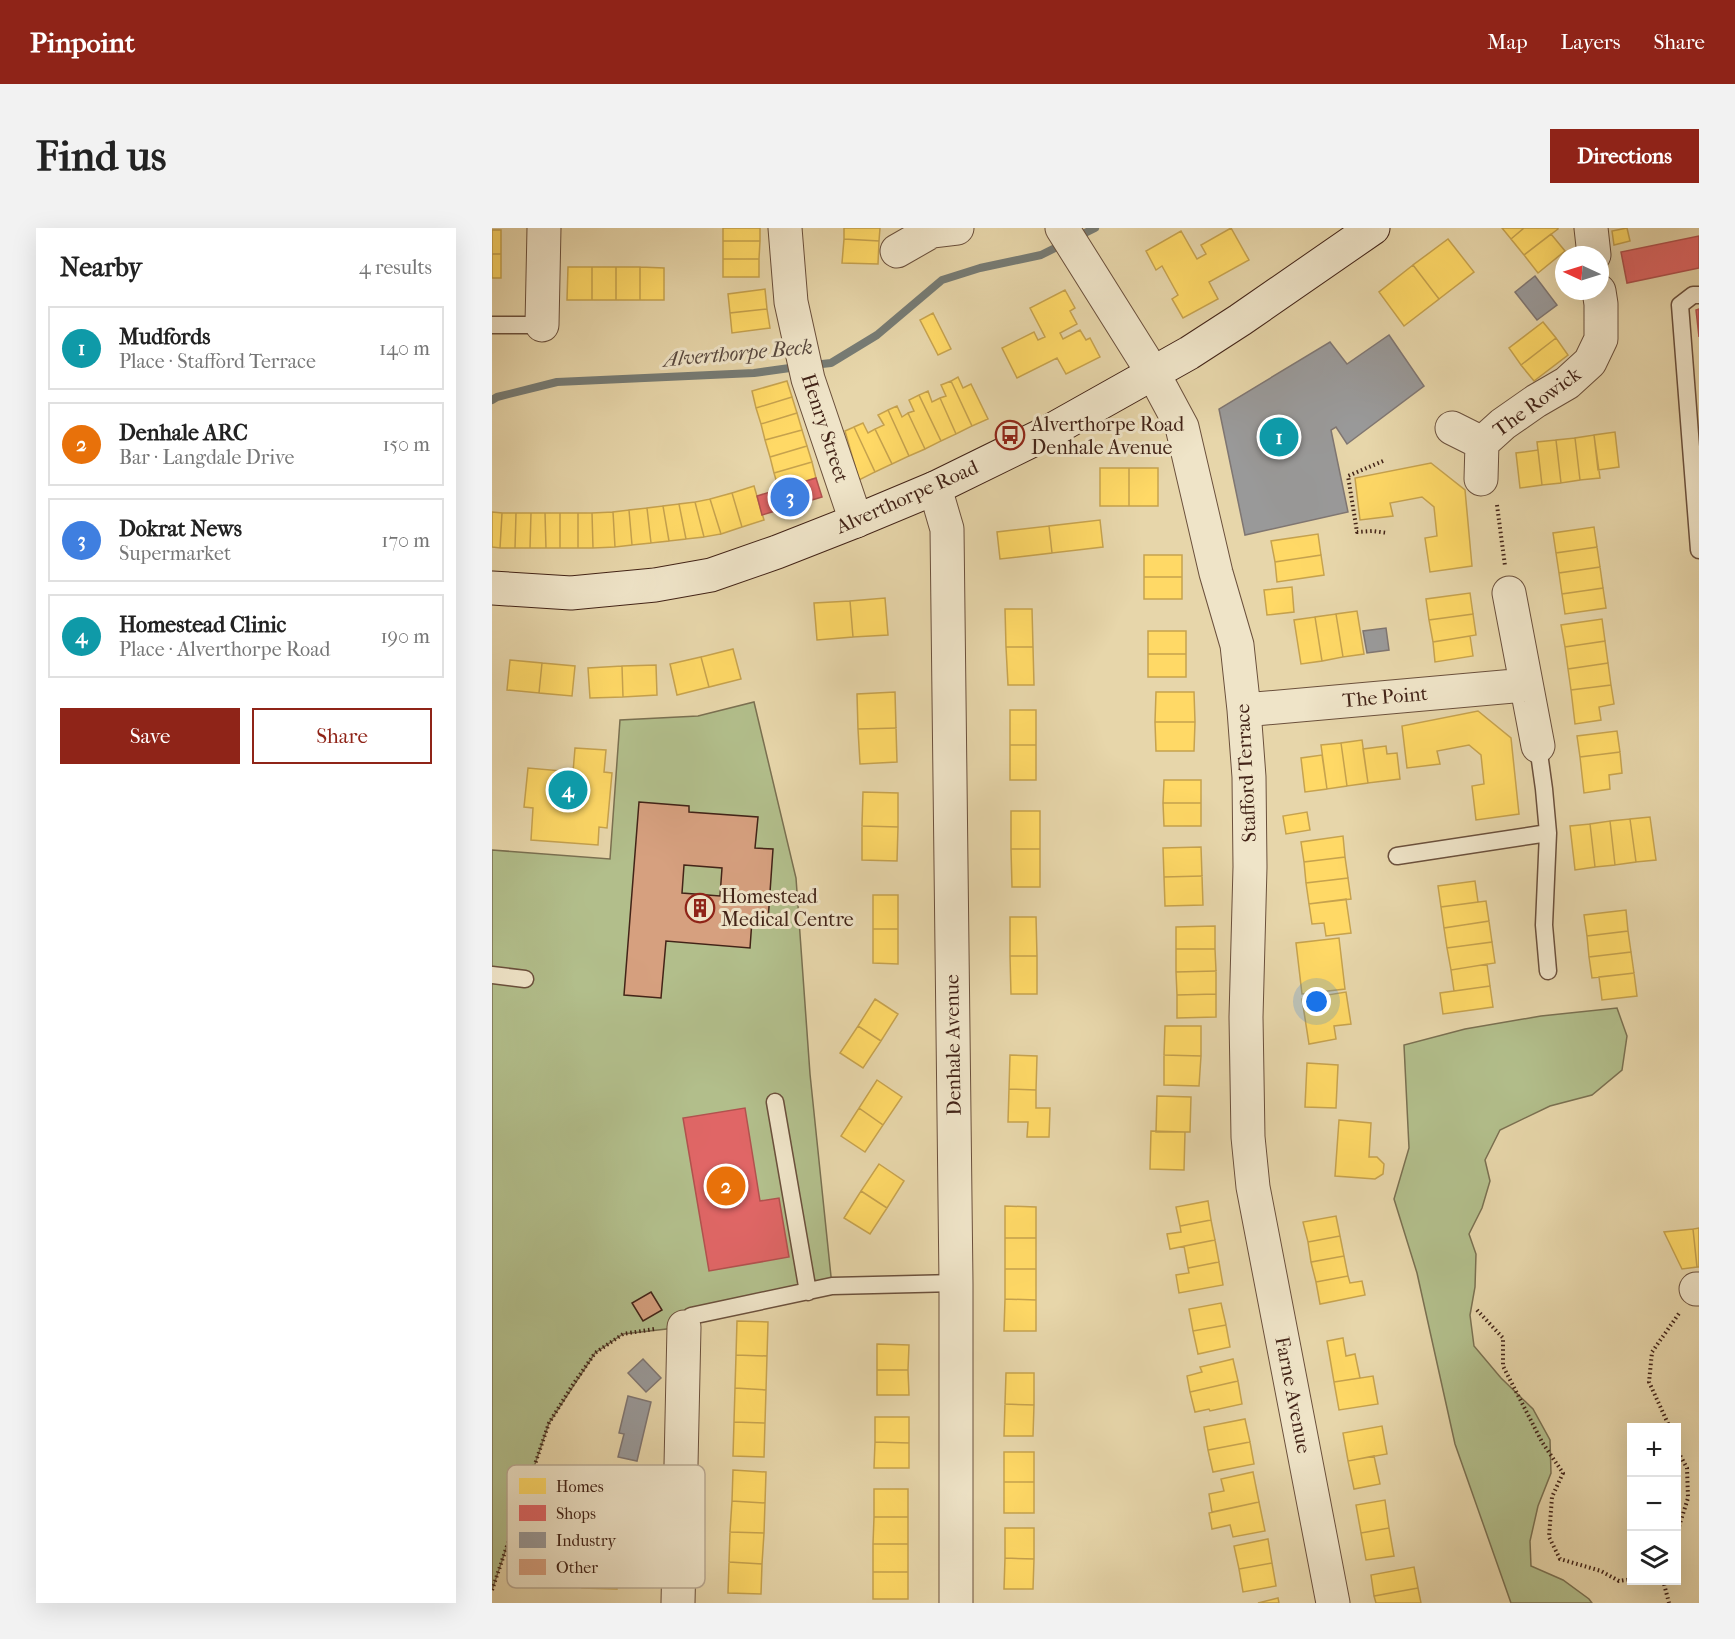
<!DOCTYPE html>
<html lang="en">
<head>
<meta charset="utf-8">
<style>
	:root { --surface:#fff; --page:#f2f2f2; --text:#222; --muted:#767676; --line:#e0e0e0; --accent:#8f2418 }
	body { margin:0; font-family:"IM FELL French Canon",serif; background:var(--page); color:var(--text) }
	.controls { position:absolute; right:18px; bottom:18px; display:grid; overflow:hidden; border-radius:0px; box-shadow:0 6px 24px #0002 }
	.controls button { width:54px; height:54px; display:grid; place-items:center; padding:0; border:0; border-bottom:2px solid var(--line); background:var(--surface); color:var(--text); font:30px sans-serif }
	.compass { position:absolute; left:1063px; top:18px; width:54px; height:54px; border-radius:50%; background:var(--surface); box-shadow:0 6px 24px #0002; rotate:274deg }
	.you { position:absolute; left:825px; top:774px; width:21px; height:21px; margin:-15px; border:4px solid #fff; border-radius:50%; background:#1a73e8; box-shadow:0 0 0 9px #1a73e833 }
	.badge { display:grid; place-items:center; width:39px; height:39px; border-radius:50%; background:var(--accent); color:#fff; font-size:20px; font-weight:700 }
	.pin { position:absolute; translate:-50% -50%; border:3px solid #fff; box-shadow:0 2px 6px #0006 }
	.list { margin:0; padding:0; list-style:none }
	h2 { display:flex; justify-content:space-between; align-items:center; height:78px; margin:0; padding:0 24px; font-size:26px }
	h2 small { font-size:20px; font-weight:400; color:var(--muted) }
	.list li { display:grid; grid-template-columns:39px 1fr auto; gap:18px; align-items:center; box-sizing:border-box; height:84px; margin:0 12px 12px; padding:0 12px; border:2px solid var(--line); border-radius:0px }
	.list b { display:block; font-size:22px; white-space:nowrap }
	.list p { margin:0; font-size:20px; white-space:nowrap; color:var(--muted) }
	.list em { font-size:20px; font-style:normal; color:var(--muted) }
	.actions { display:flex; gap:12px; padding:18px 24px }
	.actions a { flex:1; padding:14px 0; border:2px solid var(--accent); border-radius:0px; text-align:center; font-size:21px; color:var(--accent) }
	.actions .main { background:var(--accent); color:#fff }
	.icon { flex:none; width:33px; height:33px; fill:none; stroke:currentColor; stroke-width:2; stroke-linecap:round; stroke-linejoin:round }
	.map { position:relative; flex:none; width:1207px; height:1375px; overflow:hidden; border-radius:0px }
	header { display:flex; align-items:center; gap:36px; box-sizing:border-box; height:84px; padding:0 30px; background:var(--accent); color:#fff }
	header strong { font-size:28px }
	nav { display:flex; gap:33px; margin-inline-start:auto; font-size:21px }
	.intro { display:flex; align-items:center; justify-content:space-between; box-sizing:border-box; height:144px; padding:0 36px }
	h1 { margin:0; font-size:42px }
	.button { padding:15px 27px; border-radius:0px; background:var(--accent); color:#fff; font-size:21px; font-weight:700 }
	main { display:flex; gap:36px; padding:0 36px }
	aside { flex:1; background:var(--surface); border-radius:0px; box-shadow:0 6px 24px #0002 }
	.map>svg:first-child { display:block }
</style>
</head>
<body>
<header>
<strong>Pinpoint</strong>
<nav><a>Map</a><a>Layers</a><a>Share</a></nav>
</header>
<div class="intro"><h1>Find us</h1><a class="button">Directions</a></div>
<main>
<aside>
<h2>Nearby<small>4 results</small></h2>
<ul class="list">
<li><span class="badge" style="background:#0f9aa8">1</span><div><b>Mudfords</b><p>Place · Stafford Terrace</p></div><em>140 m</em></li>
<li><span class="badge" style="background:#e8710a">2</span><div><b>Denhale ARC</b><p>Bar · Langdale Drive</p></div><em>150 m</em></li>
<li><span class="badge" style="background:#3f7fe0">3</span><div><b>Dokrat News</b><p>Supermarket</p></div><em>170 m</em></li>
<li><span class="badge" style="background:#0f9aa8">4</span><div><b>Homestead Clinic</b><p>Place · Alverthorpe Road</p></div><em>190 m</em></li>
</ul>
<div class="actions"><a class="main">Save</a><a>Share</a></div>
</aside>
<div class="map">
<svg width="1207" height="1375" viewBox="0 0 1207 1375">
	<rect width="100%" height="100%" fill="#e7d6aa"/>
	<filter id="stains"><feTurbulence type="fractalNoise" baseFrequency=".00333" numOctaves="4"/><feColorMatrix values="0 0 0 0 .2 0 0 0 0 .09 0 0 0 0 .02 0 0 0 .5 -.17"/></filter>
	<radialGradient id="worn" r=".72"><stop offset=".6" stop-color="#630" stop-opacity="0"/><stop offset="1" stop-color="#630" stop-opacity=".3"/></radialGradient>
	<path fill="#b2be8b" stroke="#7a7051" stroke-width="1.5" d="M262 474 304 650 318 846 340 1058 199 1088 192 1099 131 1106 103 1125 57 1195 0 1362V622L118 631 128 492 206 488Z
		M1125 780 1135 808 1130 842 1100 867 1058 878 1008 902 993 932 998 953 990 980 977 1006 984 1026 983 1059 978 1087 982 1118 1009 1150 1041 1181 1058 1212 1059 1245 1046 1278 1038 1313 1039 1338 1071 1352 1097 1371 1100 1375H1019L963 1216 925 1045 902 971 917 920 912 817 973 801 1049 788Z"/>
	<path fill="#ffd966" stroke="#c6a24e" stroke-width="1.5" d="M231 0H268V13H231Z
		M352 0H388L387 13 352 11Z
		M739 0 757 32 717 54 726 71 691 90 680 71 686 67 670 38 664 42 654 23 689 3 705 31 714 26 709 17Z
		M1010 0H1032L1019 11Z
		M1032 0H1066V1L1032 27 1019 11Z
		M1135 0 1138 13 1122 17 1120 3Z
		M0 2H9V26H0Z
		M1059 6 1073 23 1046 45 1032 27Z
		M352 11 387 13 386 36 350 35Z
		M956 11 982 44 947 71 921 37Z
		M231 13H268L267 31H231Z
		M0 26H9V50H0Z
		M231 31H267V49H231Z
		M921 37 947 71 912 98 887 64Z
		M76 39H100V72H75Z
		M100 39H124V72H100Z
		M124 39H148V72H124Z
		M148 39 172 40V72H148Z
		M273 61 275 81 238 85 236 66Z
		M573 62 583 80 578 83 585 96 568 105 571 111 588 102 594 112 598 110 608 129 574 146 565 130 525 150 510 120 542 104 546 112 553 109 538 80Z
		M275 81 278 100 240 105 238 85Z
		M441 85 459 121 446 127 428 92Z
		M1051 94 1064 110 1029 137 1017 120Z
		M1064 110 1076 127 1042 153 1029 137Z
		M466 149 471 160 479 156 496 191 480 198 459 153Z
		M295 153 300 169 264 180 260 163Z
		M459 153 480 198 464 206 448 170 454 168 449 157Z
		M436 163 440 174 448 170 464 206 449 213 427 167Z
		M427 167 449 213 433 221 416 185 422 183 417 172Z
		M300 169 305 185 269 196 264 180Z
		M405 178 410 189 416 185 433 221 417 228 396 182Z
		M396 182 417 228 400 236 383 201 392 197 386 187Z
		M305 185 310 202 273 212 269 196Z
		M371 195 376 205 383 201 400 236 383 244 362 199Z
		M362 199 383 244 367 252 353 203Z
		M310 202 315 218 278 229 273 212Z
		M1123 204 1127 239 1106 242 1102 207Z
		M1102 207 1108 250 1088 252 1083 210Z
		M1083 210 1088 252 1069 255 1064 212Z
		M1064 212 1069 255 1050 257 1045 214Z
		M315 218 320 234 282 245 278 229Z
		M1046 222 1050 257 1028 260 1024 225Z
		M320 234 324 250 287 262 282 245Z
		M939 235 973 262 980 338 938 344 933 310 945 308 942 279 930 269 898 275 901 288 868 292 863 250Z
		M608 240H637V278H608Z
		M637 240H666V278H637Z
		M262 258 272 292 250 299 240 265Z
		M240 265 250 299 229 306 218 271Z
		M218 271 229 306 212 309 203 274Z
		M203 274 212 309 194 311 187 276Z
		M187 276 194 311 177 313 171 278Z
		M171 278 177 313 159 315 155 280Z
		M155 280 159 315 140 317 137 282Z
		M137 282 140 317 123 319 121 284Z
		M0 284 10 285 8 320 0 319Z
		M121 284 123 319 101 320 100 285Z
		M10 285H24L23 320H8Z
		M24 285H39L38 320H23Z
		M39 285H53L54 320H38Z
		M53 285H68V320H54Z
		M68 285H86V320H68Z
		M86 285H100L101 320H86Z
		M608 292 611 319 560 325 557 298Z
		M557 298 560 325 508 331 505 304Z
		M1102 299 1105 319 1064 325 1061 305Z
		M826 306 829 327 783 334 779 313Z
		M1105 319 1108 339 1067 345 1064 325Z
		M652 327H690V349H652Z
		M829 327 832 347 785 354 783 334Z
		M1108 339 1111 360 1070 366 1067 345Z
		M652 349H690V371H652Z
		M800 359 802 384 775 387 772 362Z
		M1111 360 1114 380 1073 386 1070 366Z
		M978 365 981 386 937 392 934 371Z
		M393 370 396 407 361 409 358 373Z
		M358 373 361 409 325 412 322 375Z
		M513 381H540L541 419H514Z
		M865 383 872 426 851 429 844 386Z
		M844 386 851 429 830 433 823 389Z
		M981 386 984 407 941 414 937 392Z
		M823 389 830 433 809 436 802 392Z
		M1110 391 1113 413 1073 419 1069 397Z
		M656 403H694V426H656Z
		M978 408 981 428 943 434 941 414Z
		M1113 413 1116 435 1076 441 1073 419Z
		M514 419H541L542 457H516Z
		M241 421 249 451 217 459 209 429Z
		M656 426H694V449H656Z
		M209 429 217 459 185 467 178 436Z
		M18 432 50 435 47 465 15 462Z
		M50 435 83 438 80 468 47 465Z
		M1116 435 1119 457 1079 462 1076 441Z
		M164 437 165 467 131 469 130 438Z
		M130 438 131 469 98 470 96 440Z
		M1119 457 1122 476 1107 479 1109 492 1083 496 1079 462Z
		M403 464 404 500 366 501 365 466Z
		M664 464H702L703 494H663Z
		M518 482H544V517H518Z
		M986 483 1019 510 1027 586 984 592 980 558 992 556 989 527 977 517 945 523 948 536 915 540 910 498Z
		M663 494H703L702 523H664Z
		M404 500 405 534 368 536 366 501Z
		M1125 503 1128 524 1088 529 1085 508Z
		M870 512 876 555 855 558 849 515Z
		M849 515 855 558 835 561 829 517Z
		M518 517H544V552H518Z
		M894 518 895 526 905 525 908 551 876 555 871 521Z
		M83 520 114 522 112 544 120 545 115 600 107 599 106 617 39 612 41 580 32 579 36 540 81 544Z
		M1128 524 1130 545 1117 547 1118 561 1092 565 1088 529Z
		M830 527 835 561 813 564 809 530Z
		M672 552H709V575H671Z
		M371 564 406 565V599L370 598Z
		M671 575H709V598H672Z
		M519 583H548V621H519Z
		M815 584 818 602 794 606 791 588Z
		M1158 589 1164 632 1144 634 1138 591Z
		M1138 591 1144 634 1123 637 1118 593Z
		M1118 593 1123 637 1103 639 1098 596Z
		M1098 596 1103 639 1083 642 1078 598Z
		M370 598 406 599 405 633 370 632Z
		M851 608 853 629 812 634 809 614Z
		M709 619 710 648 672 649 671 620Z
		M519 621H548V659H520Z
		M853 629 856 650 814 655 812 634Z
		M710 648 711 677 673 678 672 649Z
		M856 650 859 671 817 676 814 655Z
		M983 653 986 674 949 679 946 658Z
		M381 667H406V701H381Z
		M854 671 859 705 834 708 832 695 820 696 817 676Z
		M994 673 997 693 952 700 949 679Z
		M1134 682 1136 703 1095 708 1092 687Z
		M518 689H544L545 728H518Z
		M997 693 1000 714 955 720 952 700Z
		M723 698V721H684V699Z
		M381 701H406V736L381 735Z
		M1136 703 1139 724 1097 729 1095 708Z
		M847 710 853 761 810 766 804 715Z
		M1000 714 1003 735 959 742 955 720Z
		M684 721H723L724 743 684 744Z
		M1139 724 1142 745 1100 750 1097 729Z
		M518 728H545V766H519Z
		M995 736 998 758 962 763 959 742Z
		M724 743V766L685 767 684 744Z
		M1142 745 1145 768 1110 772 1107 749Z
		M998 758 1001 779 951 786 948 765Z
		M854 764 859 796 842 798 844 811 817 816 810 771Z
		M724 766V789L685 790V767Z
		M383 771 406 786 389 813 366 798Z
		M366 798 389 813 371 840 348 825Z
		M673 798H709V828L672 827Z
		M518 827 545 828 544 862 517 861Z
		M672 827 709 828 707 858 672 857Z
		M815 835 846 837 844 880 813 879Z
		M385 852 410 869 391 897 367 880Z
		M517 861 544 862V880H558L557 909H535L536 894H516Z
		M665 868 699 869 698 904H664Z
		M367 880 391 897 373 924 349 908Z
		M847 892 879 895 877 929H885L892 936 891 946 883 951 843 948Z
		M659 903 693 904 692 942 658 941Z
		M387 936 412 953 395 980 369 963Z
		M369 963 395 980 378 1006 352 990Z
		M716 973 719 992 688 998 684 979Z
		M513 978 544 979V1010H513Z
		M844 988 848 1008 816 1014 811 994Z
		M719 992 723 1012 678 1021 675 1006 689 1004 688 998Z
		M1207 1000V1039H1205L1201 1001Z
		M1201 1001 1205 1039 1190 1041 1172 1004Z
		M848 1008 852 1028 819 1034 816 1014Z
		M513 1010H544V1041H513Z
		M723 1012 727 1034 696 1040 692 1018Z
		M852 1028 856 1048 824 1054 819 1034Z
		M727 1034 731 1057 687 1065 684 1047 697 1045 696 1040Z
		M513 1041H544V1072L513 1071Z
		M856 1048 858 1055 870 1053 873 1067 828 1076 824 1054Z
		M513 1071 544 1072V1103H512Z
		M729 1075 734 1097 701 1103 697 1081Z
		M245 1093 276 1094 275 1128 244 1127Z
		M734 1097 738 1119 706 1126 701 1103Z
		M851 1110 854 1128 863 1126 868 1150 842 1154 835 1113Z
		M385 1116 417 1117 416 1142H385Z
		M244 1127 275 1128 274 1162 243 1160Z
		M741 1131 746 1153 698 1164 695 1148 710 1144 708 1139Z
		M385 1142H416L417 1167H385Z
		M514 1145H542V1177L513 1176Z
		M881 1148 886 1176 847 1182 842 1154Z
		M746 1153 750 1176 718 1183 717 1181 703 1184 698 1164Z
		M243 1160 274 1162 273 1195 242 1194Z
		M513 1176 542 1177 541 1208H512Z
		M383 1189H417V1215L383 1214Z
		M753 1191 758 1214 716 1222 712 1199Z
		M242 1194 273 1195 272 1229 241 1228Z
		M890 1198 895 1226 856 1233 851 1205Z
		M383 1214 417 1215V1240H382Z
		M758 1214 762 1236 721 1244 716 1222Z
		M512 1224H542V1254H512Z
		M882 1228 888 1256 862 1261 856 1233Z
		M241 1242 274 1244 273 1275 240 1273Z
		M761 1244 767 1274 720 1284 717 1266 732 1263 729 1251Z
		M512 1254H542V1285H512Z
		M382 1261H416V1289H382Z
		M893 1272 897 1300 869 1305 864 1277Z
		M240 1273 273 1275 272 1305 238 1304Z
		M767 1274 773 1303 741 1309 738 1297 720 1301 717 1285Z
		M382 1289H416V1316H381Z
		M513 1300H542V1331L513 1330Z
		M897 1300 902 1328 874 1332 869 1305Z
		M238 1304 272 1305 270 1336 237 1334Z
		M776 1311 780 1335 747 1341 742 1318Z
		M381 1316H416V1344H381Z
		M513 1330 542 1331 541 1361H512Z
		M91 1333H126L125 1361 90 1360Z
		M237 1334 270 1336 269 1366 236 1365Z
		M780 1335 784 1358 751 1364 747 1341Z
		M922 1339 926 1360 882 1368 879 1347Z
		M381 1344H416V1371H381Z
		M926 1360 929 1375H884L882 1368Z
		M786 1370 787 1375H766Z"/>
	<path fill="#e06666" stroke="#b1524e" stroke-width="1.5" d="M1207 8V40L1135 55 1129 24Z
		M1207 81V109L1204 82Z
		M324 250 330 269 270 287 265 268Z
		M253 880 268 973 287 970 297 1029 217 1043 191 890Z"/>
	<path fill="#999" stroke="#7f7672" stroke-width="1.5" d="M1043 48 1065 77 1045 92 1023 64Z
		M897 107 932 158 855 216 844 199 839 202 856 284 753 307 727 181 838 114 855 136Z
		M894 400 897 422 875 425 871 403Z
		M151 1131 169 1150 154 1164 136 1145Z
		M136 1168 159 1174 145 1233 126 1229 132 1206 127 1205Z"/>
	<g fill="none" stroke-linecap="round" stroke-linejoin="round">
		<path stroke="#777c75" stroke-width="8" d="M583 10 603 0
			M321 137 339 135 385 107 450 52 488 40 549 27 571 16
			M0 172 5 169 65 154 262 145 305 139"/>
	</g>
	<path fill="#d6a07f" stroke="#422317" stroke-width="1.5" fill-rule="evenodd" d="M147 574 197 578V584L266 589 263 620 281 621 276 693 260 692 258 720 174 713 169 770 132 767ZM192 637 230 640 228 668 190 665Z
		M159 1064 170 1082 151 1093 140 1075Z"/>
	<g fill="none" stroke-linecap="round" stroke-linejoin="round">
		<g stroke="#6b503c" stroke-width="19">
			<path id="lane" d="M1207 67H1201L1188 77 1207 322
				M0 97H50
				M1046 518 1052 561 1056 605 1052 697 1056 743
				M905 628 1056 605
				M0 747 33 751
				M283 874 316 1064
				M192 1099 199 1088 340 1058 464 1055"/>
		</g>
		<g stroke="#6b503c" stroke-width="35">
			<path id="street" d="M293 0 299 74 316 151 364 293
				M570 0 661 145 690 199 724 345 745 417 752 482 757 549 758 639 754 789 756 909 761 959 841 1375
				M1099 0 1102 27
				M405 23 440 3 465 0
				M50 97 52 0
				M960 200 990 215
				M989 251 990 215 1011 196 1044 173 1075 155 1098 134 1109 111V76L1107 63
				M443 260 455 301 464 1055V1375
				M1017 365 1046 518
				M752 482 1034 457
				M1204 1061H1207
				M186 1375 192 1099"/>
		</g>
		<g stroke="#422317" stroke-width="35">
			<path id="secondary" d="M0 360 79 365 163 357 219 347 285 324 364 293 443 260 551 207 697 125 748 92 881 0"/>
		</g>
		<path stroke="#422317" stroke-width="4" stroke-dasharray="1.5 3" stroke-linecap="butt" d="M891 233 856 248 865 304 880 303 896 305
			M1005 277 1013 338
			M985 1082 1011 1110V1138L1050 1214 1071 1245 1060 1269 1057 1309 1068 1331 1109 1343 1127 1353 1140 1351
			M1178 1200 1157 1154 1160 1124 1188 1084
			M1184 1220 1195 1240 1196 1270 1184 1308
			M1171 1352 1177 1375
			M0 1362 57 1195 80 1158 103 1125 131 1106 162 1101"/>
		<use href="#lane" stroke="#efe4c8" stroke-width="16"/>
		<use href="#street" stroke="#efe4c8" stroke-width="33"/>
		<use href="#secondary" stroke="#efe4c8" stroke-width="33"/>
	</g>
	<defs>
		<g id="bus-ring" transform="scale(1.5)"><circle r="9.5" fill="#efe4c8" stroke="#8f2418" stroke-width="1.5"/><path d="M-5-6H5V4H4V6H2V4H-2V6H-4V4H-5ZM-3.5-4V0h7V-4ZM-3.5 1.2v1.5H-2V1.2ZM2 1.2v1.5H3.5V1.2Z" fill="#8f2418"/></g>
		<g id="building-ring" transform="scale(1.5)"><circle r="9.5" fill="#efe4c8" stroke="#8f2418" stroke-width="1.5"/><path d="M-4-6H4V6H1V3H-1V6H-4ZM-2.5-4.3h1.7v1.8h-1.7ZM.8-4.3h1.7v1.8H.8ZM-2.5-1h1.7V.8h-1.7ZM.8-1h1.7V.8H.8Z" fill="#8f2418"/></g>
	</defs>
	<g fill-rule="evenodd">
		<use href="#bus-ring" x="518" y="207"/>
		<use href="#building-ring" x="208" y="680"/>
	</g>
	<g text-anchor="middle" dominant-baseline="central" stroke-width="6" stroke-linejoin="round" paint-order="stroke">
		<g font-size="20" fill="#422317" stroke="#efe4c8">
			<text transform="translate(1045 174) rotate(-36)">The Rowick</text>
			<text transform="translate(333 200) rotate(72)">Henry Street</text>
			<text transform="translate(415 269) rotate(-24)">Alverthorpe Road</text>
			<text transform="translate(893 469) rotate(-5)">The Point</text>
			<text transform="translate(754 545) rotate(-93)">Stafford Terrace</text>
			<text transform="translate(461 817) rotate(-91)">Denhale Avenue</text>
			<text transform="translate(801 1167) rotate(79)">Farne Avenue</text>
		</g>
		<g font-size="20" fill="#422317" stroke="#efe4c8" text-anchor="start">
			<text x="539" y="196">Alverthorpe Road<tspan x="539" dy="23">Denhale Avenue</tspan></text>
			<text x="229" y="668">Homestead<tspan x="229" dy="23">Medical Centre</tspan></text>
		</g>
		<g font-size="21" font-style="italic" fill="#58483e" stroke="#efe4c8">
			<text transform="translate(246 125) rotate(-5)">Alverthorpe Beck</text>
		</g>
	</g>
	<rect x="15" y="1237" width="198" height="123" rx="9" fill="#efe4c8" stroke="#bbaa93" stroke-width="1.5"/>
	<rect x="27" y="1250" width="27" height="16" fill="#ffd966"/>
	<rect x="27" y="1277" width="27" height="16" fill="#e06666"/>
	<rect x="27" y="1304" width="27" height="16" fill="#999"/>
	<rect x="27" y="1331" width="27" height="16" fill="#d6a07f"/>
	<g font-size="16" fill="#422317">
		<text x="64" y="1264">Homes</text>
		<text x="64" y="1291">Shops</text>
		<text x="64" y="1318">Industry</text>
		<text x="64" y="1345">Other</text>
	</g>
	<rect width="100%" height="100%" filter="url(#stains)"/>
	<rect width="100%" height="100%" fill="url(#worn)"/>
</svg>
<div class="controls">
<button>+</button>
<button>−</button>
<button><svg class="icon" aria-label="layers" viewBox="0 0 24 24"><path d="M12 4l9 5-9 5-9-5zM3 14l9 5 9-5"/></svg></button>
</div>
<svg class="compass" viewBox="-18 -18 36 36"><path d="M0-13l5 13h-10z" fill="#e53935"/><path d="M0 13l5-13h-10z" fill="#767676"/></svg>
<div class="you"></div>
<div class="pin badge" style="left:787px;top:209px;background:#0f9aa8">1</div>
<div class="pin badge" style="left:234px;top:958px;background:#e8710a">2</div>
<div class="pin badge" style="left:298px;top:269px;background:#3f7fe0">3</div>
<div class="pin badge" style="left:76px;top:562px;background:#0f9aa8">4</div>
</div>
</main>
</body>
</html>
